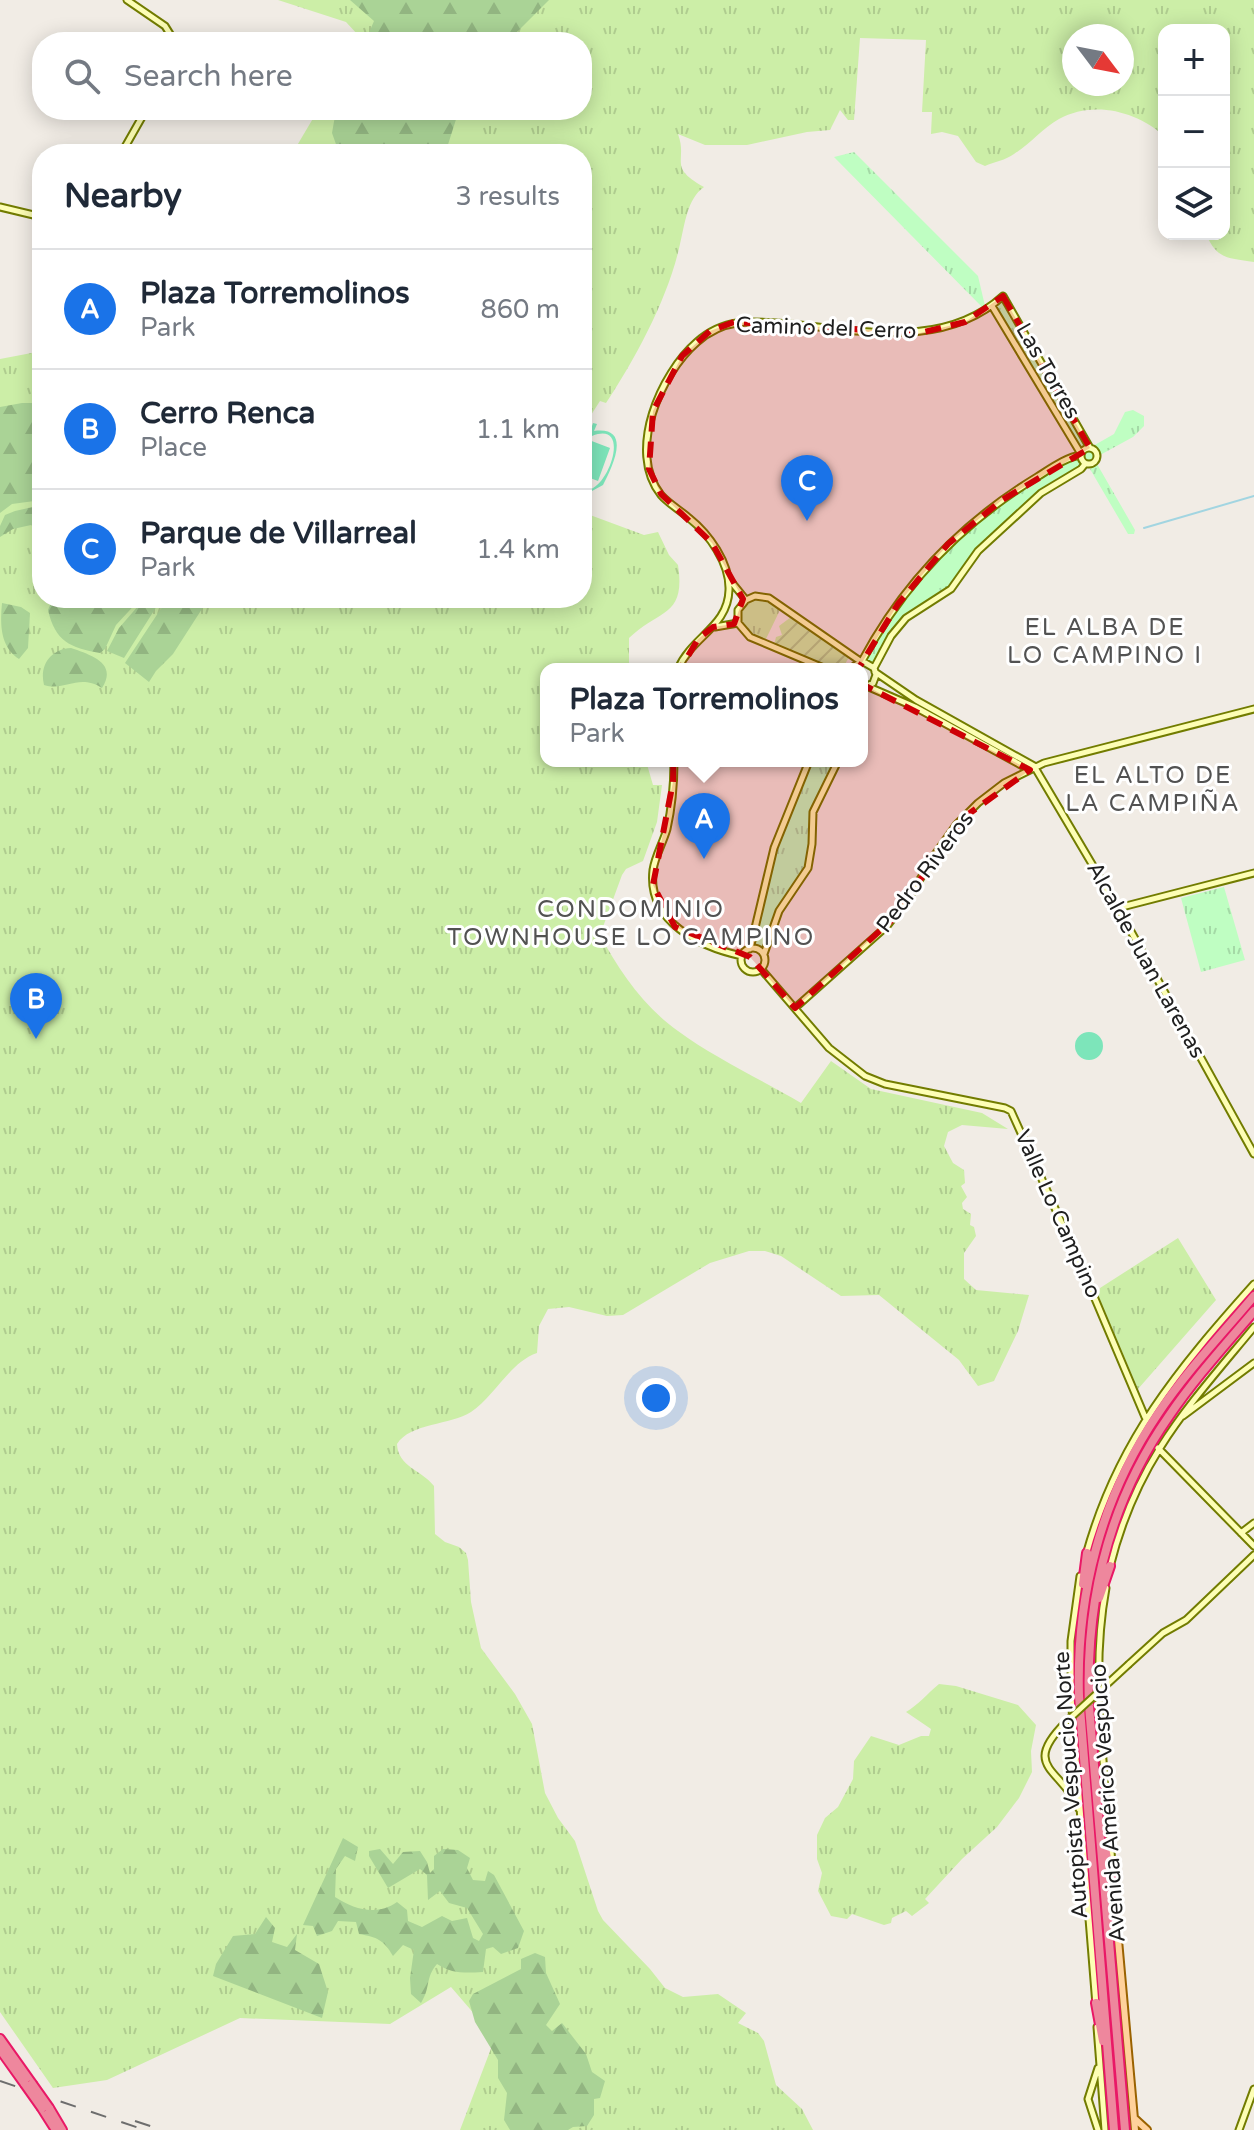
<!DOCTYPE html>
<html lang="en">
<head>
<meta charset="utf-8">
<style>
	:root { --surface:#fff; --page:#f2f2f3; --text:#1f2937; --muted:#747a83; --line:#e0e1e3; --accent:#1a73e8 }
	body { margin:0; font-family:"Varela Round",sans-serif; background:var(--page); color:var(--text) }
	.controls { position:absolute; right:24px; top:24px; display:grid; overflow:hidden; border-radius:16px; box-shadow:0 4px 20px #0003 }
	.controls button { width:72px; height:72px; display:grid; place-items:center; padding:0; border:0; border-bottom:2px solid var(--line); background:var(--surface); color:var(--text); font:40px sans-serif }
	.compass { position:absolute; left:1062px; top:24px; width:72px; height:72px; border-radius:50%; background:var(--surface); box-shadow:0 4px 20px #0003; rotate:122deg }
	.you { position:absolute; left:656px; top:1398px; width:28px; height:28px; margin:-20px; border:6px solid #fff; border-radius:50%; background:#1a73e8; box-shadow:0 0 0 12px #1a73e833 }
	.badge { display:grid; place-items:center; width:52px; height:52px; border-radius:50%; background:var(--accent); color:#fff; font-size:26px; font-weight:700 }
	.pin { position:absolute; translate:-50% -66px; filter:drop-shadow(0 2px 4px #0008) }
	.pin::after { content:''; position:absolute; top:42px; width:28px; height:24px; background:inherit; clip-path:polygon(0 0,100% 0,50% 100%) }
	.popup { position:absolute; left:540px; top:663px; width:328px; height:104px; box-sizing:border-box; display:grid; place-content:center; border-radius:16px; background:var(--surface); filter:drop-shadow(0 2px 6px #0005); font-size:26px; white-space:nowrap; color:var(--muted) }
	.popup b { font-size:30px; color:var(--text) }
	.popup::after { content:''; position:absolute; left:50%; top:100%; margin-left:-16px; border:16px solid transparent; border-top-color:var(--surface) }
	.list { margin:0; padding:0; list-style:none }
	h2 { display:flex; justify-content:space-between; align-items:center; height:104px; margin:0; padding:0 32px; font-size:34px }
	h2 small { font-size:26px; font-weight:400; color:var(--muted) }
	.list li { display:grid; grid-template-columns:52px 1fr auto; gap:24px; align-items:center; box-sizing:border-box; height:120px; padding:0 32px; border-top:2px solid var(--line) }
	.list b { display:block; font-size:30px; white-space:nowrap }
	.list p { margin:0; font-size:26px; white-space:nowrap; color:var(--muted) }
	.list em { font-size:26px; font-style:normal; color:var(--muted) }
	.icon { flex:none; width:44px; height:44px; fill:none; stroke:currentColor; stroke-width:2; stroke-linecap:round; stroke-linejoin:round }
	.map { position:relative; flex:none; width:1254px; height:2130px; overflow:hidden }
	.search { position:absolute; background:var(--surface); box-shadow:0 4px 20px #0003; left:32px; top:32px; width:560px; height:88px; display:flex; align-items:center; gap:20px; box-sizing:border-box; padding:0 28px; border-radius:32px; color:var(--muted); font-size:30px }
	.panel { position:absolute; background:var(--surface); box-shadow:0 4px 20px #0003; left:32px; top:144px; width:560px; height:464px; border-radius:32px }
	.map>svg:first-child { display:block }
</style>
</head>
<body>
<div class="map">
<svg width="1254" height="2130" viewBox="0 0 1254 2130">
	<defs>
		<pattern id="grass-tufts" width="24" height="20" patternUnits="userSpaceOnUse" patternTransform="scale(2)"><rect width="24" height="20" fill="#cceea7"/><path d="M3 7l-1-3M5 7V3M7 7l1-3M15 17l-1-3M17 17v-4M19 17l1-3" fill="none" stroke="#afcc8f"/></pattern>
		<pattern id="forest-firs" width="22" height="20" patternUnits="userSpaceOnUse" patternTransform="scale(2)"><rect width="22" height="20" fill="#aad396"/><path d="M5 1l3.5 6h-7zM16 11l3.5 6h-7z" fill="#92b581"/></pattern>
		<pattern id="park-tufts" width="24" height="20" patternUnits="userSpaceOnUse" patternTransform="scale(2)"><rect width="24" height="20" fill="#bffec2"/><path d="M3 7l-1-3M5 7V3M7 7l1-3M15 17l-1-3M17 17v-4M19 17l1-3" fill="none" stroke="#a4d9a6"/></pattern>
		<pattern id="garden-furrows" width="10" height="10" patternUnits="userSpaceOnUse" patternTransform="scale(2)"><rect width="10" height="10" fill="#cceea7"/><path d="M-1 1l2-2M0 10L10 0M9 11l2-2" fill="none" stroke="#afcc8f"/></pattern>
	</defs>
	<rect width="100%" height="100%" fill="#f1ece5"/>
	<path fill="url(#grass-tufts)" fill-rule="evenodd" d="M278 0H1254V262C1229 258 1217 260 1206 234H1224V30H1164V136C1137 111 1093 100 1059 119 1043 128 1030 144 1014 154 1006 160 994 162 985 166L976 162 958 136 942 132 931 134 932 112H922L926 40 860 38 854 120H848L840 110 830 130 807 132 747 145H705L678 134C688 161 667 167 704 187 687 199 685 224 680 244 669 296 636 358 606 403L600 401 582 429V154H292L318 110H582V42H354L358 35 346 22ZM1074 36H1122V84H1074Z
		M42 351V598H582V512L644 535 658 532 669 555 678 565C686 617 659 609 629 638V669H546V761H646L653 785H662L657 822 643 861 626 869 622 875 600 935C619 971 644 1007 678 1031 713 1057 762 1080 801 1103L831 1061 871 1089 982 1113 1008 1129 962 1125 948 1132 944 1146 953 1163 964 1170 965 1183 961 1186 967 1197 962 1203 963 1209 971 1214 970 1225 974 1227 976 1236 964 1253V1279L976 1290 1029 1295 1018 1331 994 1381 978 1386 959 1360 879 1295 841 1296 781 1256 765 1251H749L710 1263 623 1315 607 1316 569 1307 548 1309 539 1326 537 1353C510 1362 495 1396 471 1412 451 1425 410 1423 397 1444 398 1467 422 1470 434 1486L435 1534 445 1542 459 1547 466 1553 468 1560 471 1602 481 1648 515 1694 532 1724 545 1793 558 1818 575 1841 598 1911 603 1920 650 1969 665 1988 683 1997 718 1994 746 2013 738 2023 758 2033 764 2041 776 2085 802 2109 813 2130H460L495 2038 451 1987 390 2024 240 2018 107 2080 53 2088 0 2012V359Z
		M756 598H762L780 610 765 641C741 631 725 614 756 598Z
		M1178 1238 1216 1300 1138 1389 1098 1295 1100 1288Z
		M939 1684 956 1686 1018 1705 1036 1725 1031 1751 1032 1772 1019 1798 997 1827 962 1859 925 1899 929 1903 912 1916 906 1911 892 1918 891 1923 884 1925 852 1914 847 1919 831 1916 818 1891 822 1873 817 1859V1835L825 1818 838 1807 853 1779 854 1761 871 1736 899 1745 921 1736H929L931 1729 906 1712C918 1705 927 1694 939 1684Z"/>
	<path fill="url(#forest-firs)" d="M350 0H549L507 42H365L374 21Z
		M336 110H459L445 154H332L337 147 332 133Z
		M22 403H42V500L12 504 0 513V407Z
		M42 505V533L31 525 13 529 0 537V526L5 515 15 511Z
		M53 598H141L116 625 105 649 100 653C70 648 55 641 48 610Z
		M145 598H162L124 658 107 651 119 628Z
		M168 598H209L173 654 156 671 149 682 125 663Z
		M2 603 21 607 30 613 28 648 19 659C0 647 0 624 2 603Z
		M71 648C91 655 118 663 102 688 78 673 65 692 44 685 39 665 51 649 71 648Z
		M343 1838 358 1847 355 1861 345 1856 336 1869 335 1897C355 1910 377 1916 397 1902L407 1910 408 1921 422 1927 442 1916 452 1921 467 1918 473 1938 479 1941 483 1934 467 1908 449 1903 440 1891 428 1900 427 1875 420 1869 388 1888 369 1856V1851L380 1849 393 1864 403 1852 420 1851 427 1862 430 1873 434 1869V1856L443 1849 458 1850 470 1858 467 1868 473 1880 485 1881 488 1871 494 1875 524 1931 518 1948 501 1954 493 1947 486 1949 483 1972C465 1973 452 1974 437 1964 425 1978 431 1987 421 2003L411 1994 410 1978 414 1950 403 1945 393 1956C384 1940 377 1937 359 1934L356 1922 338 1921 332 1931 317 1936 313 1926 303 1925Z
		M266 1917 275 1928 272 1942 287 1947 297 1934 295 1950 319 1964 328 1992 322 2018 213 1976 216 1964 233 1936 255 1934Z
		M535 1953 545 1957 546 1973 560 2004 546 2025 552 2031 562 2023 586 2054 592 2072 605 2081 600 2098 594 2099V2115L587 2126 573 2127 568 2130H510L504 2120 507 2093 498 2078V2060L475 2022 469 2001 473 1994 521 1969V1959Z"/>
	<path fill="url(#park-tufts)" d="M854 152 978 276 985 306 983 308 834 157Z
		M1002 302 1087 446 1081 450 996 308Z
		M1133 410 1144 416V426L1133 437 1058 478 1037 493 990 538 952 587 905 616 890 634 873 665 863 659 899 605 955 541 982 517 1044 474 1114 434 1125 412Z
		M1097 464 1135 530 1134 534H1128L1090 469Z
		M812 761H837L812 812 811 844 807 867 784 900 763 951 752 947C767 883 784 821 812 761Z
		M1224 887 1245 960 1201 972 1181 898Z"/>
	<path fill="url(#garden-furrows)" d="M791 617 849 657 843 668 835 669 774 645 776 637 782 635 779 626Z"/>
	<path fill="#7de5ba" d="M593 423 597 424 594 431C633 426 612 467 603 485L592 491 582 490V487L591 489C611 481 630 421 592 436L589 440 610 448 598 481 582 475V460L589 441 582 456Z
		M1075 1046a14 14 0 1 1 28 0a14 14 0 1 1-28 0Z"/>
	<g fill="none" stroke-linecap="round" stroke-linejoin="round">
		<path stroke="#a2d5e1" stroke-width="2" d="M1144 528 1254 496"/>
		<g stroke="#727c00" stroke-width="9">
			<path id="secondary" d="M127 0 165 26 175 42
				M121 154 146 110
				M0 207 42 217
				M992 306 1081 454
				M1081 456a8 8 0 1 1 16 0a8 8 0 1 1-16 0Z
				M729 579 746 600
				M746 600 755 596 769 598 860 661
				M738 623 750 637 826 669
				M738 623V610L746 600
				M715 627 738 623
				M862 661C903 584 963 522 1037 477 1050 469 1066 457 1081 455
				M874 668 891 636 906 618 951 589 978 551 1041 493 1081 469 1085 464
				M678 669C692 636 728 627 729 590 730 563 709 534 689 518 680 510 669 504 661 495 626 451 661 373 697 342 725 317 754 321 788 324 861 330 944 350 1003 296L1090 448
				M850 669 862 661 874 668 876 675 873 683 862 689
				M875 672 916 700 1034 766 1118 908 1254 1154
				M869 687 915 707 1030 770
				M674 761C674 783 672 807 667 829 663 843 655 856 653 870 647 922 700 947 742 956
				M1118 908 1254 873
				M741 960a12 12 0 1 1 24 0a12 12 0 1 1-24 0Z
				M750 949 774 848 809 761
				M764 954 779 911 808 868 812 844 813 812 838 761
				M761 969 829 1048 865 1076 885 1084 1005 1108 1011 1111 1082 1268 1145 1417
				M795 1008 887 926 908 899 936 853 956 825 978 803 1004 783 1044 763 1254 709
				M1183 1416 1254 1363
				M1158 1448 1254 1546
				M1241 1533 1254 1523
				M1086 1555C1117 1442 1178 1369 1254 1284
				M1110 1567C1136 1461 1187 1408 1254 1327
				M1080 1576 1071 1641V1697L1096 2005
				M1106 1588C1089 1680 1106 1773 1112 1865
				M1129 1664 1163 1633 1186 1620 1254 1555
				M1067 1721C1019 1768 1062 1768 1079 1809
				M1097 2027 1105 2130
				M1098 2130 1088 2099 1098 2068
				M1239 2130 1254 2089"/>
		</g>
		<g stroke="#9a6200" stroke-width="10">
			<path id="primary" d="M1114 1895 1135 2130
				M1135 2119 1147 2130"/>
		</g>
		<g stroke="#e91866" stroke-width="12">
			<path id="highway" d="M1083 1584 1087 1553
				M1099 1598 1110 1566
				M1105 1848 1114 1895
				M1096 2003 1103 2041
				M0 2039 32 2084
				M0 2049 25 2084
				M42 2108 56 2130
				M49 2108 62 2130
				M1114 2130 1079 1696C1076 1596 1101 1498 1157 1415 1185 1373 1221 1335 1254 1296
				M1125 2130 1089 1706C1085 1602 1109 1502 1169 1416 1194 1379 1225 1345 1254 1311"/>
		</g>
		<use href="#secondary" stroke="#fdfeb5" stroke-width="5"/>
		<use href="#primary" stroke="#ffd19b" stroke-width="6"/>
		<use href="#highway" stroke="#ee879d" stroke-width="8"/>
		<path stroke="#6d6d6d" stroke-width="2" stroke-dasharray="16 16" stroke-linecap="butt" d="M0 2081 145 2130
			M135 2121 162 2130"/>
		<g stroke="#727c00" stroke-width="9" stroke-linecap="butt">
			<path id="secondary-bridge" d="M1067 1721 1129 1664"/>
		</g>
		<g stroke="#e91866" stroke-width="12" stroke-linecap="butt">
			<path id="highway-bridge" d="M25 2084 42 2108
				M32 2084 49 2108"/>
		</g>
		<use href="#secondary-bridge" stroke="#fdfeb5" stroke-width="5"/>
		<use href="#highway-bridge" stroke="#ee879d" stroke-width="8"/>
	</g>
	<path fill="#ce0006" fill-opacity="0.2" stroke="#ce0006" stroke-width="6" stroke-dasharray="16 10" stroke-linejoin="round" d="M1003 296 1090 448 1002 500 948 544 898 604 852 679 1030 770 963 818 893 919 795 1008 750 957 675 927 653 885 673 782 675 678 698 639 713 627 734 624 743 599 712 543 661 494 649 469 653 411 682 356 710 331 734 322 920 333 965 322Z"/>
	<g text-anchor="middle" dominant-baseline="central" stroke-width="6" stroke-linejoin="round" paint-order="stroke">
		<g font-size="22" fill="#1f1f1f" stroke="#fff">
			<text transform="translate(826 328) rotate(2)">Camino del Cerro</text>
			<text transform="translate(1048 371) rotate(60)">Las Torres</text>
			<text transform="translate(925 872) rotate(-53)">Pedro Riveros</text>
			<text transform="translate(1146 960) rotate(61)">Alcalde Juan Larenas</text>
			<text transform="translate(1058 1214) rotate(66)">Valle Lo Campino</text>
			<text transform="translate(1071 1785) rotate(-94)">Autopista Vespucio Norte</text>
			<text transform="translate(1108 1803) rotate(-94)">Avenida Américo Vespucio</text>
		</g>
		<g font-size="24" letter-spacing="2" fill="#525252" stroke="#fff">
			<text x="1105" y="627">EL ALBA DE<tspan x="1105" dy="28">LO CAMPINO I</tspan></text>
			<text x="1153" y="775">EL ALTO DE<tspan x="1153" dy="28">LA CAMPIÑA</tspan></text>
			<text x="631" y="909">CONDOMINIO<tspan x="631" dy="28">TOWNHOUSE LO CAMPINO</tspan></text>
		</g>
	</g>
</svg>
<div class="controls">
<button>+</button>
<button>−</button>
<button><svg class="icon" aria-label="layers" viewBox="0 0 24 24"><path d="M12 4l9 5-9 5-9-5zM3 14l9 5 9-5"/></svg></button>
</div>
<svg class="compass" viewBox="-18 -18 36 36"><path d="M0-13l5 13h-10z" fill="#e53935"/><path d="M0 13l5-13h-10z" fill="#747a83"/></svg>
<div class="you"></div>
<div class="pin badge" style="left:704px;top:859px">A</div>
<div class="popup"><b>Plaza Torremolinos</b>Park</div>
<div class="pin badge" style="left:36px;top:1039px">B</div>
<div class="pin badge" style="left:807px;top:521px">C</div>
<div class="search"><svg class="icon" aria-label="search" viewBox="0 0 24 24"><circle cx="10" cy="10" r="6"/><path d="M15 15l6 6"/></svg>Search here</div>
<section class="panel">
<h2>Nearby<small>3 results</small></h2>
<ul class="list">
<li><span class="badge">A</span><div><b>Plaza Torremolinos</b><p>Park</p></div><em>860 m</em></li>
<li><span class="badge">B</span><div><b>Cerro Renca</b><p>Place</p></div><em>1.1 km</em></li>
<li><span class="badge">C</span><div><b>Parque de Villarreal</b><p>Park</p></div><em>1.4 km</em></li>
</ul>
</section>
</div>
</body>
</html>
